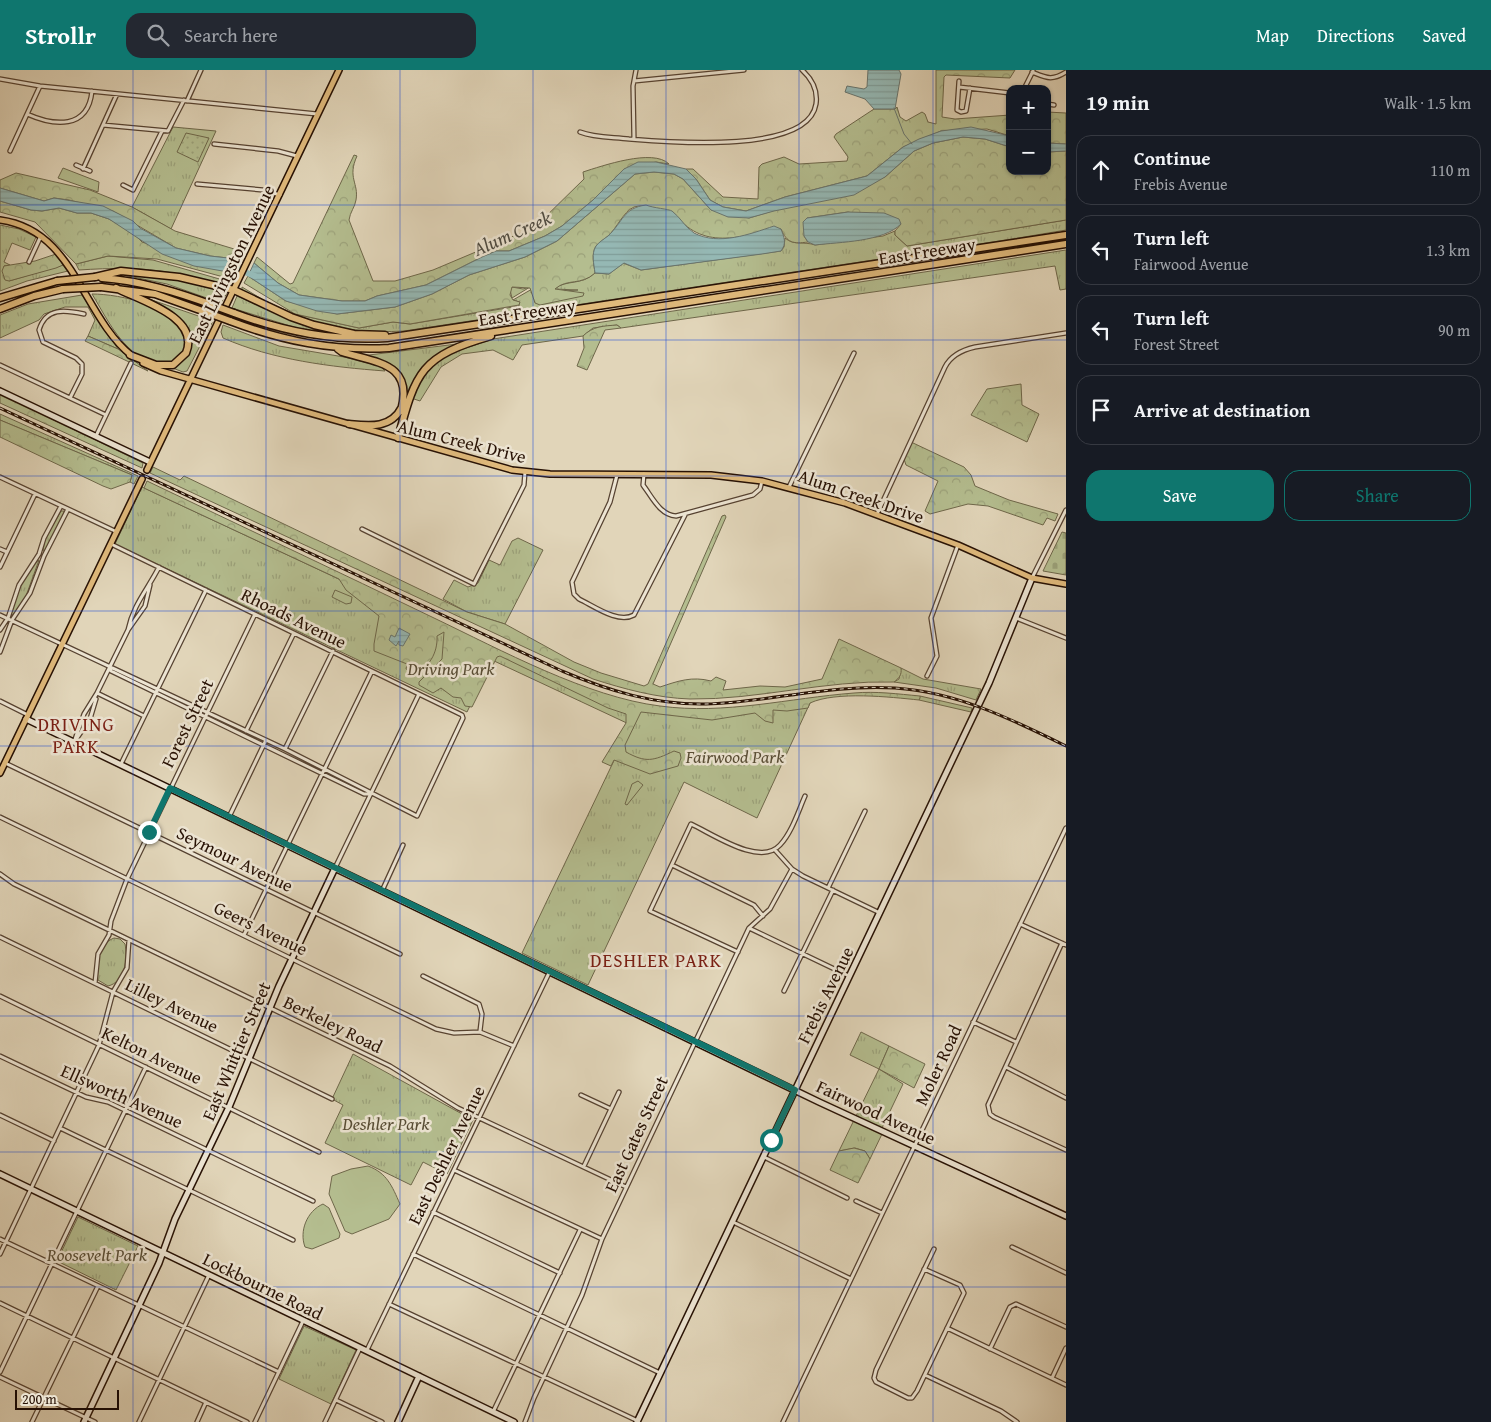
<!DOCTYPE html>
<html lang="en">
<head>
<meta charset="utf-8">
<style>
	:root { --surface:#171b24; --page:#242831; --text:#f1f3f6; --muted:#9ea1a6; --line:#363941; --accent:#0f766e }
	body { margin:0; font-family:"Gentium Book Plus",serif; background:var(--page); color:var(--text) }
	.controls { position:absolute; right:15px; top:15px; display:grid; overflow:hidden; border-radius:10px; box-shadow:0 1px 4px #0004 }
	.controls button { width:45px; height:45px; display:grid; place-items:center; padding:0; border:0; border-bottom:1px solid var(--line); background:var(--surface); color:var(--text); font:25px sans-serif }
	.scale { position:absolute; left:15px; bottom:12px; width:104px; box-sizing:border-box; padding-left:5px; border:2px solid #271104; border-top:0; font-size:14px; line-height:18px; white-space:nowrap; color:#271104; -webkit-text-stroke:4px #ece4d2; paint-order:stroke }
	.stop { position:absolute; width:15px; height:15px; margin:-11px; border:4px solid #0f766e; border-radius:50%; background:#fff }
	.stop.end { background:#0f766e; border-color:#fff; box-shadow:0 1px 5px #0008 }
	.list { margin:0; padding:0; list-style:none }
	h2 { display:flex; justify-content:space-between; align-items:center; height:65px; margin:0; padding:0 20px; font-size:21px }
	h2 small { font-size:16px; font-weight:400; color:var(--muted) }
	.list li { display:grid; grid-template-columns:32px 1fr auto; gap:15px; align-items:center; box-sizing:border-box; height:70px; margin:0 10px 10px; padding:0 10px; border:1px solid var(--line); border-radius:15px }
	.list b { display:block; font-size:19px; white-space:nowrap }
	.list p { margin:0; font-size:16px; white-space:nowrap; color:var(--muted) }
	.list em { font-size:16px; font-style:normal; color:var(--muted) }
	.actions { display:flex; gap:10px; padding:15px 20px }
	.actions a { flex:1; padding:11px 0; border:1px solid var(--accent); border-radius:15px; text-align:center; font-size:18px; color:var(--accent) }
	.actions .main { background:var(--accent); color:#fff }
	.icon { flex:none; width:28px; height:28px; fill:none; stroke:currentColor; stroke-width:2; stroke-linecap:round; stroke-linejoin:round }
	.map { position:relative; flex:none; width:1066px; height:1352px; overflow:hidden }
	header { display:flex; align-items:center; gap:30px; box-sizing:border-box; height:70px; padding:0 25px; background:var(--accent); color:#fff }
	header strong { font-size:24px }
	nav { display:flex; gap:28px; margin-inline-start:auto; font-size:18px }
	.search { width:350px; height:45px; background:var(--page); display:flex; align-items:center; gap:12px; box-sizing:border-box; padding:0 18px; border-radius:15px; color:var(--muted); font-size:19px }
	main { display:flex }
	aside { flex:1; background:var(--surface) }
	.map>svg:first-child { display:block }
</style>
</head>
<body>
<header>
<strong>Strollr</strong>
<div class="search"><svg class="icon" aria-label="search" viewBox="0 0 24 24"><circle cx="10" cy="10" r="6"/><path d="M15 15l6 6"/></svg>Search here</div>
<nav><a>Map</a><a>Directions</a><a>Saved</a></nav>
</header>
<main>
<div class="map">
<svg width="1066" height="1352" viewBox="0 0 1066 1352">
	<defs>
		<pattern id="grass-tufts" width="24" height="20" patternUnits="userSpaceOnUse" patternTransform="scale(1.25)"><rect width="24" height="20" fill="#b4bd8f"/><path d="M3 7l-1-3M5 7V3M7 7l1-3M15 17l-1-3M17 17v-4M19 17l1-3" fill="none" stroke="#9ba17a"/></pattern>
		<pattern id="forest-crowns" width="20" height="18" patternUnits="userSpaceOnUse" patternTransform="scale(1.25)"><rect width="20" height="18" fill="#b4bd8f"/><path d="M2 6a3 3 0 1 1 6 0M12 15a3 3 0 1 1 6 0" fill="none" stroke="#9ba17a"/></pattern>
		<pattern id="cemetery-stones" width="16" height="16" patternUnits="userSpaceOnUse" patternTransform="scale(1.25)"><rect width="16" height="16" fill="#b4bd8f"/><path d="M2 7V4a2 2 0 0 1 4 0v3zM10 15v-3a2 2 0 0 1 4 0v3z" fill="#9ba17a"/></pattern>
		<pattern id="garden-dots" width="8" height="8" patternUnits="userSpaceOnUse" patternTransform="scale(1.25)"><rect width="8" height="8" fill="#b4bd8f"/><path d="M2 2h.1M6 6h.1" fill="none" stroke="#9ba17a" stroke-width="1.8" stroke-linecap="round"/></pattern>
		<pattern id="water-rules" width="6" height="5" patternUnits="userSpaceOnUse" patternTransform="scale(1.25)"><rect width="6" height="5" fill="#95b8b4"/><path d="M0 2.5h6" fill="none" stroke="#809d99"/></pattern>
	</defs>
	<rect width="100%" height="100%" fill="#e1d5b9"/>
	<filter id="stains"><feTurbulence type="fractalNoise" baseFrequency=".004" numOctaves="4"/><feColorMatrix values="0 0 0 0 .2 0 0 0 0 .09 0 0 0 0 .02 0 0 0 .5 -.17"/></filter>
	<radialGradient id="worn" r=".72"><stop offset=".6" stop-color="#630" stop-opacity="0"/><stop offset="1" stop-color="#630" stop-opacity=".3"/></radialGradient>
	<path fill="url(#grass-tufts)" stroke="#6e674a" d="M173 57 216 61 171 159 132 137Z
		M1066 150V160L1012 169 404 261C337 265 301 249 242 221V217L265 231 295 244 359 258 393 252 410 254 519 236V232L513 230 532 219 531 223 578 220 554 219C567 209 581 216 595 203L609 204 623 193 641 200 781 181 784 177 785 168C794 176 804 171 815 175L883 166 895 161V165L907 176Z
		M0 155 19 159 36 167 30 180 12 173 4 192 10 195 4 196 9 211 63 195 68 201 27 211 0 221Z
		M1066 180V219L1060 220 1055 196 621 258 617 255 593 258 583 266 522 275 513 290 493 280 462 284 441 297 420 331 411 328 419 308 442 286 493 269Z
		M108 186 153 190 230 212 227 215C209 214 191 206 173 203 142 197 110 198 79 200L76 194Z
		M132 203 168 206 227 223 221 233 167 214 119 204Z
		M512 217 523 219 530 217 512 228 510 220Z
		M92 224C120 224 179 236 185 270 186 275 184 280 181 284 166 302 144 292 129 278 113 263 103 242 92 224Z
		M82 225 118 279 88 266 95 250 88 237H65L44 244 39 250 0 268V245L28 234Z
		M237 226 283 246 336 264 300 259 232 238Z
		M149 229 213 251 187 301 183 302 170 297 182 291 188 261Z
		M223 255 279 276 344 287 380 296 385 301C331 297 273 290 223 268L221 262Z
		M457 274 437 284 421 298 407 327C403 320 402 312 399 304 394 290 374 289 361 286Z
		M0 344 138 406 134 414 130 412 132 405 0 350Z
		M142 417 634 647 640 636 689 642 810 633 757 748 684 712 588 915 522 883 631 655 492 590 467 642 115 474Z
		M61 441H64V443L45 481H43L45 469Z
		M518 468 543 480 505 554 467 542 443 529 454 510 468 517 478 513 489 490 500 495 512 471Z
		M39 490 26 526 13 545 11 544C17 527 23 500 39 490Z
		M901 598 923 609 981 619 976 630 936 618 894 612 899 609Z
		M920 626 972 638 971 642 919 630Z
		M114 868 120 869 125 874C128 889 125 912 108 916L98 910C95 896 98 874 114 868Z
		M861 962 889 976 879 999 903 1014 882 1058 856 1046 879 999 850 985Z
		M353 984 473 1050 447 1104 423 1092 411 1115 325 1073 343 1035 332 1029Z
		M854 1050 882 1064 870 1089 865 1081 855 1078 839 1081Z
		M78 1147 138 1176 116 1220 57 1191Z
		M304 1256 356 1280 331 1334 279 1309Z"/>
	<path fill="url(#forest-crowns)" stroke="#6e674a" d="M936 0H1015L1010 8 946 5 944 7 942 47 955 49 1010 45V66L987 59 941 61 903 77 867 106 785 127 746 141 723 137 710 130 696 109 686 99H693L723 127 758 129 759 97 762 94 784 87 799 94 847 91 848 87 834 67 836 64 874 39H895L897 37 900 47 906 51 922 42 925 44 928 52 936 54Z
		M1047 42 1066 43V74L1047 73Z
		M963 67 985 69 1010 77V101H1047V82L1066 81V150L907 176 895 165V161L901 154 848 142 807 148 804 166 808 172C793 174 787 173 781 159 739 166 703 182 673 142 661 141 646 133 634 137 623 142 617 158 608 166 605 169 599 172 596 176 591 184 594 194 595 203 581 216 567 208 555 219L584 223 583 226 540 235 535 233 530 218 512 217 510 225 513 230 520 232 519 235 410 254 393 252 359 258 295 244 244 213 248 206 286 231 337 244 395 237 432 224 469 205 525 187 557 171 635 104 654 102 674 104 683 109 711 140 749 148 885 107 914 81 933 73Z
		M354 85 357 86C347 108 359 113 356 130 355 137 350 142 349 150L373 211H395L433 200 535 157 584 109 583 102C602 96 653 78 669 94L656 92 624 99 593 130 562 156 545 166 509 181H496L482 187 426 215 377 226 365 231H342L299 225 278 213 254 193 257 187 290 214 293 213Z
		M16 103 90 120 132 137 175 161 244 182 237 189 210 186 176 178 113 141 69 130 54 128 44 131 0 118V110Z
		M0 131 31 140 42 141 59 138 77 143H91L109 149 132 162 142 172 234 203 231 209 157 189 108 186 76 194 35 152 0 142Z
		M56 184 63 195 56 198 9 211 5 210 2 201 4 196 35 191Z
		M617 255 621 258 605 260 587 300 577 296 584 278 583 266C593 256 604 256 617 255Z
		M88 266 118 279 148 301 85 271Z
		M1021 314 1022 335 1039 344 1027 372 971 345 987 319Z
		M0 324 143 393 142 398 0 333Z
		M0 350 132 405 130 412 111 419 103 416 0 367Z
		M911 372 964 397 971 405 975 416 1009 430 1058 444 1055 451 1047 448 1043 455 988 436 968 434 930 444 925 441 938 411 906 395 904 389Z
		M153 397 180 410 184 406 467 542 505 554 574 592 601 603 644 616 648 614 722 446 725 445 726 447 653 614 660 617C678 611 692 606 711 611L716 607 726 611 723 620 760 616 785 617 822 609 839 569 901 598C902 605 899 608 894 612 825 610 758 630 690 629 657 628 624 619 593 609L195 424 150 403Z
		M147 411C243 457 339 502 434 548 501 580 587 627 660 636 725 645 789 628 854 623 876 621 898 624 920 626V628L919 630C890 627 836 621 810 633L808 638 787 641 773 640V653L765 651 755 643 712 650 641 642 625 675 626 682C646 693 653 691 674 681L680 683 681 688 678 696 650 704 614 690 611 696 602 692 626 653V644L608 638 500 586 497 587 472 637 465 636 461 628 453 627 441 618 433 623 419 615V612L442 589 444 562 437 566C438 582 429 600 412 603L406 599 407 594 374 581V574L379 546 346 520 339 509 144 418Z
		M889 976 925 994 914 1018 879 999Z
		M854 1078 865 1081 870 1089 858 1113 830 1100 839 1081Z"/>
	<path fill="url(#cemetery-stones)" stroke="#6e674a" d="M1062 462 1066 463V505L1043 501Z"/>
	<path fill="url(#garden-dots)" stroke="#6e674a" d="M186 63 209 68 198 92 177 82Z"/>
	<path fill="#b4bd8f" stroke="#6e674a" d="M63 98 99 112 98 122 58 108Z
		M335 520 352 527 351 533 346 534 332 527Z
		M638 711 643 715 627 735 625 734 632 714Z
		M368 1096C387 1103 392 1116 400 1134L389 1149 352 1164 345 1161 329 1124 332 1106 351 1099Z
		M323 1134 329 1138 340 1164 339 1168 312 1179 305 1177C299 1161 307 1141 323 1134Z"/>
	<path fill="url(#water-rules)" stroke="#69756e" d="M868 0H899L901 4 895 39H874L865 29 845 22 847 16 864 19 867 17Z
		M971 57 1010 66V77L985 69 963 67 933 73 914 81 885 107 854 125 774 141 749 148 728 147 711 140 683 109 674 104 654 102 635 104 557 171 525 187 469 205 432 224 395 237 337 244 317 241 286 231 248 206 254 193 278 213 299 225 342 231H365L377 226 426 215 482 187 496 181H509L545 166 562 156 593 130 624 99 638 92H656L686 99 696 109 710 130 723 137 746 141 785 127 867 106 903 77 919 69 941 61Z
		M1047 73 1066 74V81L1047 82Z
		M0 118 44 131 54 128 103 136 133 151 140 158 176 178 210 186 237 189 243 185 234 203 194 196 162 184 109 149 91 143H77L59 138 42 141 31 140 0 131Z
		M646 135C653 138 669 139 672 141 680 147 685 157 694 163 719 176 750 164 774 156L781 159C784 167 787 173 781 181L762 184 641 200 624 193 609 204 595 203C594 194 591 184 596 176 599 172 604 169 608 166 623 152 623 138 646 135Z
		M848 142 884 143 899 149 901 154C883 172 840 172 815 175L808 172 804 166 803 152 807 148Z
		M399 558 410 564 403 576 399 575V571L396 576 389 570 391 565 395 567Z"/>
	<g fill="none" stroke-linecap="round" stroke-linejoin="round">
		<path stroke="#69756e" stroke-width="1" d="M894 38 904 64 912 74"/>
		<path stroke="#95b8b4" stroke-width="6" d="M229 196 255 206"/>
		<path stroke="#bcae95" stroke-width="5" stroke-dasharray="5 2.5" stroke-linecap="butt" d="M142 409 147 400"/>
		<g stroke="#564231" stroke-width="5.5">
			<path id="street" d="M1032 2C1047 8 1052 11 1066 2
				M0 9 40 16 317 44
				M634 11 744 0
				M959 11 957 40 961 42 966 41 970 18
				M959 17 1010 23
				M1024 19 1033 1
				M187 31 201 0
				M1047 34 1054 35
				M27 44C54 56 88 60 92 21
				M103 55 168 61 184 30
				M580 62C595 68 614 67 629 69 666 72 808 85 816 34 818 20 812 9 802 0
				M634 69 633 16 636 0
				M214 74 278 81 297 86
				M10 81 40 16
				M76 95 90 101
				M83 99 117 24
				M197 114 263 120 280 125
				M123 115 133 120 162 61
				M29 192 41 166
				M0 295 106 345
				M70 328 82 304V294L76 288 43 272 39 260C46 237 65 240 84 244
				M96 366 131 293
				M644 404 643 415C652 427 660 445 676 446L753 425 760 419 762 411
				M617 405 610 432 572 512 574 524 579 529C594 536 618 554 634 545L685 445
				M0 407 117 462
				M789 417 854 283
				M877 444 945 297C951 285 962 280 975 277L1066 263
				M362 459 474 514 524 415 525 402
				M0 479 7 482
				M0 497 35 424
				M1032 508 1066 440
				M0 545 285 679 417 746 463 648 462 645 111 474
				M1016 548 1066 568
				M0 560 8 548 19 515 39 484 44 468 61 436
				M128 560C133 535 148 519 159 497
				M0 582 12 550 30 523 44 486 68 439
				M110 598 111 601 364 724H370
				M927 606 937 586 931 548 958 475
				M97 623 144 646
				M0 631 28 645
				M246 661 294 563
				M77 668 90 649 96 629
				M74 672 84 644 97 623 128 560 145 536 150 515
				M285 679 333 581
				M5 693 400 884
				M121 694 206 520
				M0 747 436 959 454 963 480 962 514 976
				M229 747 266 670
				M775 780 792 799 803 806 880 843
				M672 795 754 835 763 846
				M335 798 419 624
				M0 804 14 814 390 996 458 1038 626 1117
				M828 818 865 741
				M382 821 403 775
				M1020 854 1066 875
				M749 858 849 906
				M244 865 372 601
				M0 867 332 1029
				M1062 873 988 1035 990 1044 994 1047 1066 1080
				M738 882 650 841 691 754C713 764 760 797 780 775 792 762 798 742 805 726
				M423 906 479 934 482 944 480 961
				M95 913 98 884 109 865 111 851 127 809 255 544
				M784 921 833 820
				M0 926 319 1082
				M973 952 1016 972
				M0 986 86 1027 108 1032 313 1131
				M1006 997 1066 1028
				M581 1025 611 1039
				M0 1045 54 1071
				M60 1058 293 1170
				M764 1087 847 1128
				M584 1096 619 1022
				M454 1100 602 1169
				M856 1131 882 1143
				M433 1142 560 1203
				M733 1152 851 1209
				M0 1169 279 1302
				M1012 1177 1066 1203
				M0 1184 99 975 113 922 127 898 129 870
				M413 1184 660 1303
				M924 1199 960 1215 964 1223 917 1321 912 1328H908L876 1312 874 1308 876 1300 934 1179
				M0 1233 247 1352
				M389 1234 638 1351
				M947 1258 1066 1315
				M990 1279 1010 1237 1016 1234 1066 1257
				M367 1280 550 901
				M0 1302 146 997
				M925 1305 1001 1341 1017 1352
				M0 1307 95 1352
				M1052 1308 1066 1278
				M336 1330 382 1352
				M493 1342 580 1160
				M32 1352 98 1216
				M139 1352 209 1205
				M197 1352 206 1332
				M255 1352 303 1251
				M325 1352 360 1278
				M525 1352 534 1328 582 1225 602 1169 749 858 770 839 792 799
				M783 1352 1066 758"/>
		</g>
		<g stroke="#271104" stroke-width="8">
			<path id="secondary" d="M0 321 150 392
				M26 649 819 1032 1066 1146
				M0 1104 514 1352
				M84 1352 159 1193 175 1149 229 1037 279 916 335 798
				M398 1352 419 1306
				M637 1352 989 613 1032 508"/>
		</g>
		<g stroke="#271104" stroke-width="8">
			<path id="primary" d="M0 150C75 160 81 245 132 286
				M143 293 161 301 512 400 550 404 711 405 762 411 845 433 958 475 1032 508 1066 514
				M147 400 339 0
				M0 703 142 409"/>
		</g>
		<g stroke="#271104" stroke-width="9">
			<path id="highway" d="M95 207 121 201 179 207 234 220 291 247 314 255 354 264 385 265
				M102 208C142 211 178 222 215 236
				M101 217 155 224 211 244
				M116 218C139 230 201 247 186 283L173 295H156L130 285
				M0 228 57 211
				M0 239 34 226 63 219
				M234 243C285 262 333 271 387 268L1066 165
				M230 251C283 271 332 281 389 278L1066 174
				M338 279 342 282C377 293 414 293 401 341
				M349 354C369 356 391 359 402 337
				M398 368C416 301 421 286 491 266"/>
		</g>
		<use href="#street" stroke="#ece4d2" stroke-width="3"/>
		<use href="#secondary" stroke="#ece4d2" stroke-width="5"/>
		<use href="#primary" stroke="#e0ba7c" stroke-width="5"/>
		<use href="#highway" stroke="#e0ba7c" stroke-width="6"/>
		<g stroke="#271104" stroke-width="3">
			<path id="rail" d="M0 338 562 601C609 621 655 635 706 634 769 632 831 614 895 618 957 622 1011 649 1066 676"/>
		</g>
		<use href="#rail" stroke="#ece4d2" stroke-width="1" stroke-dasharray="4" stroke-linecap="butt"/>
		<g stroke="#271104" stroke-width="9" stroke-linecap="butt">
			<path id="highway-bridge" d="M57 211 95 207
				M63 219 101 217
				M215 236 234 243
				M211 244 230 251"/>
		</g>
		<use href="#highway-bridge" stroke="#e0ba7c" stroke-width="6"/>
	</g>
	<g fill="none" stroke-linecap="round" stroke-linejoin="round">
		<path stroke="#0f766e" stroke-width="6" d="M149 762 170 718 775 1010 795 1020 771 1070"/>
	</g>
	<path fill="none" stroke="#1d4ed8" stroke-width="1" stroke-opacity="0.55" d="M133 0V1352M266 0V1352M400 0V1352M533 0V1352M666 0V1352M799 0V1352M933 0V1352M0 135H1066M0 270H1066M0 406H1066M0 541H1066M0 676H1066M0 811H1066M0 946H1066M0 1082H1066M0 1217H1066"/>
	<g text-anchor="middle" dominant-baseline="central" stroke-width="5" stroke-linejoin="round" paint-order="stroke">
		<g font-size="18" fill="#271104" stroke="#ece4d2">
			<text transform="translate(927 181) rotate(-9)">East Freeway</text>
			<text transform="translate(231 194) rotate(-64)">East Livingston Avenue</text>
			<text transform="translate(527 242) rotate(-9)">East Freeway</text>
			<text transform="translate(462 371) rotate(14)">Alum Creek Drive</text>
			<text transform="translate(861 426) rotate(19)">Alum Creek Drive</text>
			<text transform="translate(294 548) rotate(26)">Rhoads Avenue</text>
			<text transform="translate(187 653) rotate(-64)">Forest Street</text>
			<text transform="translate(235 789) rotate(26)">Seymour Avenue</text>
			<text transform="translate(261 858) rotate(26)">Geers Avenue</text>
			<text transform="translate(825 925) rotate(-64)">Frebis Avenue</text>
			<text transform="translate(172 935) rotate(26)">Lilley Avenue</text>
			<text transform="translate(333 954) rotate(26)">Berkeley Road</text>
			<text transform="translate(236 981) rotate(-67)">East Whittier Street</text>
			<text transform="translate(152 985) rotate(26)">Kelton Avenue</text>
			<text transform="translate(938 995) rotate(-65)">Moler Road</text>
			<text transform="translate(122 1026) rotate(24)">Ellsworth Avenue</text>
			<text transform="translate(876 1042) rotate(25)">Fairwood Avenue</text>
			<text transform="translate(636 1064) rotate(-65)">East Gates Street</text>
			<text transform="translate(446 1085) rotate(-64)">East Deshler Avenue</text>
			<text transform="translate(263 1216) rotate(26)">Lockbourne Road</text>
		</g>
		<g font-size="18" font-style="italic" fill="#584d35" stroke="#ece4d2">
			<text x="451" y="598">Driving Park</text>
			<text x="735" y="686">Fairwood Park</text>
			<text x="386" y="1053">Deshler Park</text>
			<text x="97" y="1184">Roosevelt Park</text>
		</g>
		<g font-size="19" font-style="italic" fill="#4e4b42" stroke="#ece4d2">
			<text transform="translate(512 163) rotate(-24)">Alum Creek</text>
		</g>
		<g font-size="19" letter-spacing="1" fill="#7a1f14" stroke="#ece4d2">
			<text x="76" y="654">DRIVING<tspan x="76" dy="22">PARK</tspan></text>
			<text x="656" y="890">DESHLER PARK</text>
		</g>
	</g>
	<rect width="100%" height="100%" filter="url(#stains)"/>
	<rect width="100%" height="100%" fill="url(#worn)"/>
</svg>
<div class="controls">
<button>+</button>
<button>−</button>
</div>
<div class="scale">200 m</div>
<div class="stop" style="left:771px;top:1070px"></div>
<div class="stop end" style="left:149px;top:762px"></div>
</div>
<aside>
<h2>19 min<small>Walk · 1.5 km</small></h2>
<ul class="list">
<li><svg class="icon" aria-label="ahead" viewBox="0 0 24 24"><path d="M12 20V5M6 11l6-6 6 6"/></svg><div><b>Continue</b><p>Frebis Avenue</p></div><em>110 m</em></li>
<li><svg class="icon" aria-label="left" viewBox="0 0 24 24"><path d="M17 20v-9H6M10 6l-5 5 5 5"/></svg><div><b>Turn left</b><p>Fairwood Avenue</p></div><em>1.3 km</em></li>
<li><svg class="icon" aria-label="left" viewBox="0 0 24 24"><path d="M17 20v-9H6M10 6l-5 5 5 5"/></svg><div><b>Turn left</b><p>Forest Street</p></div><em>90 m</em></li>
<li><svg class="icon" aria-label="arrive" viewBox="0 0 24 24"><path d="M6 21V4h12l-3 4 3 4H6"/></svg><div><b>Arrive at destination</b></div></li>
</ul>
<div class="actions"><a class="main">Save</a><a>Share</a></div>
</aside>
</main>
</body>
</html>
